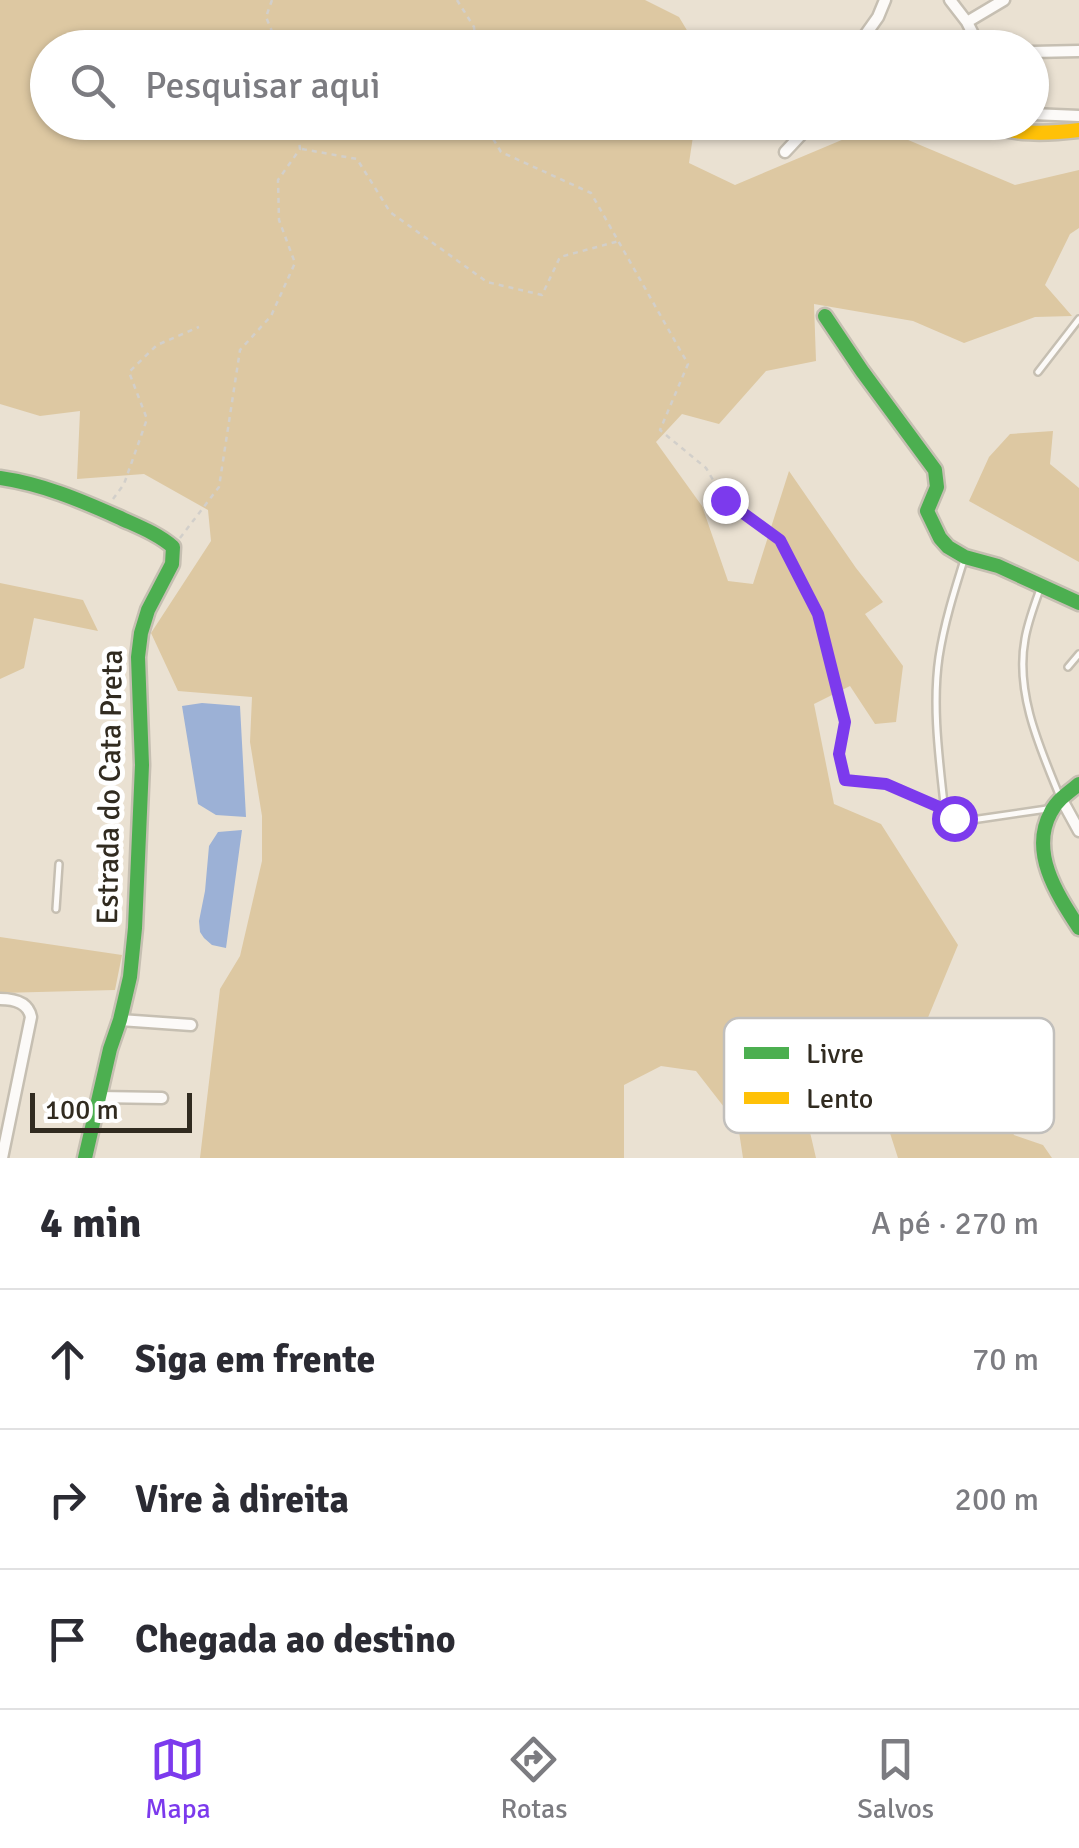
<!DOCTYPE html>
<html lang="pt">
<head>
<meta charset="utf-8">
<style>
	:root { --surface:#fff; --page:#f7f7f7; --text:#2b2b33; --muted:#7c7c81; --line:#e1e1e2; --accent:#7c3aed }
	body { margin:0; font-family:Signika,sans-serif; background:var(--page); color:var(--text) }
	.scale { position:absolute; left:30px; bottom:25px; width:162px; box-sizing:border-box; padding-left:10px; border:5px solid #312b20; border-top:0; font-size:28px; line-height:35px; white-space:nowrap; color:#312b20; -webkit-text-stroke:8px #fff; paint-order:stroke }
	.stop { position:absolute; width:30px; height:30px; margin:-22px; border:8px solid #7c3aed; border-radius:50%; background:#fff }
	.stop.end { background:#7c3aed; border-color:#fff; box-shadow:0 2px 10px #0008 }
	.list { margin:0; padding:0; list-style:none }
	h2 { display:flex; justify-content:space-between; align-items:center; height:130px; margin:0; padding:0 40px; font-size:42px }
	h2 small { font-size:32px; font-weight:400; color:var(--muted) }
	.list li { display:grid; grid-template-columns:65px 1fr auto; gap:30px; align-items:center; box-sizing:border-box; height:140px; padding:0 40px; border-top:2px solid var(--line) }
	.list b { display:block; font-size:38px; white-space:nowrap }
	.list em { font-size:32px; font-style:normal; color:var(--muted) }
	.icon { flex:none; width:55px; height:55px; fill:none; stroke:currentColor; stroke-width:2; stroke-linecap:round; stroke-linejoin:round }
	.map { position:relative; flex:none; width:1079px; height:1158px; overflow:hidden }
	.search { position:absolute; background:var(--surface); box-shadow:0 2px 8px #0004; left:30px; right:30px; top:30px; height:110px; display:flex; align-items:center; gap:25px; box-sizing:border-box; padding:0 35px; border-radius:55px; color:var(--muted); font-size:38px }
	.sheet { height:550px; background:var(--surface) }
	nav { display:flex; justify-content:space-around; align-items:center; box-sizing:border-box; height:140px; border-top:2px solid var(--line); background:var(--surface); font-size:28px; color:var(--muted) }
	nav a { display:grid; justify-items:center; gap:5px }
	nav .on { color:var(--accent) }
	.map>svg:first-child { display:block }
</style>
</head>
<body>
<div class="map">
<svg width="1079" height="1158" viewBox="0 0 1079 1158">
	<rect width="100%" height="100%" fill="#eae1d2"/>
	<path fill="#ddc8a2" d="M0 0H645L679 17 697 47 48 48V122L695 123 689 163 735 185 875 126 1015 185 1079 170V228L1070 234 1045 285 1072 316 1035 317 964 343 913 321 814 304 816 361 766 371 719 424 682 414 656 442 702 506 728 581 753 584 789 471 856 568 883 602 865 614 903 666 896 722 875 724 850 686 814 704 834 804 881 824 958 945 922 1032 995 1097 1014 1135 1043 1145 1052 1158H898L889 1130 846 1134 828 1099 814 1092 806 1115 816 1158H743L738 1125 696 1071 661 1066 624 1085V1158H200L220 989 240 956 262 861V816L250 742 252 697 178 691 151 633 211 541 208 510 144 474 77 479 80 411 40 416 0 404Z
		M1053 431 1050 464 1079 488V562L969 501 989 457 1010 434Z
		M0 583 83 600 98 631 34 618 24 668 0 679Z
		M0 937 122 955 115 990 0 993Z"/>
	<path fill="#9cb1d6" d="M202 703 240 706 246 817 216 815 198 804 182 706Z
		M242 830 226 948 212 945 204 938 200 932 199 921 205 891 209 846 218 832Z"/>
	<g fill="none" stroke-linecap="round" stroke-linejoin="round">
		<g stroke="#c6bfb2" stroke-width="10">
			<path id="lane" d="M1038 372 1079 319
				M964 560C954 592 944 624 939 657 932 705 939 757 944 804L954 818 965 821 1047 809
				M1041 586C1035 604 1028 621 1025 639 1015 693 1040 748 1060 797
				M1068 667 1079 654
				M56 909 59 864"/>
		</g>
		<g stroke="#c6bfb2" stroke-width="15">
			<path id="street" d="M950 0 967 22 980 48
				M967 22 1004 0
				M856 48 878 17 885 0
				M1032 52 1079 51
				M1032 114 1079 116
				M785 152 813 122
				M1062 800 1079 831
				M0 999C14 999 28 1002 31 1017L2 1158
				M120 1020 191 1025
				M98 1097 162 1098"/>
		</g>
		<g stroke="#c6bfb2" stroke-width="19">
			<path id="fast" d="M825 316 862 371 935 470 937 487 927 511 940 538 948 547 965 557 998 566 1079 603
				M0 478C42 484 80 500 118 517 137 526 157 533 173 547L172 564 148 610 141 633 138 657 142 765 135 928 130 977 120 1020 110 1049 85 1158
				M1079 784C1069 792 1057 800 1051 812 1029 852 1057 894 1079 928"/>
		</g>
		<g stroke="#c6bfb2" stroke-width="19">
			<path id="slow" d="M980 122C1013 135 1045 134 1079 130"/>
		</g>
		<path stroke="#d2cfca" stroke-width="2.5" stroke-dasharray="5 5" stroke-linecap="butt" d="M272 0 266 17 279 48
			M457 0 474 27 476 48
			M483 122 501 152 591 193 688 364 660 430 706 468 725 500 780 541 818 615 845 722 839 754 845 780 886 785 936 805
			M302 149 357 159 390 212 487 282 542 295 560 257 619 241
			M113 499 124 484 147 419 129 372 157 345 199 327
			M180 538 219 487 240 350 271 316 295 263 279 220 278 180 300 149 297 122"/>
		<use href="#lane" stroke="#fcfaf8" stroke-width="5"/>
		<use href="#street" stroke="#fcfaf8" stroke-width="10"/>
		<use href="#fast" stroke="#4caf50" stroke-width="14"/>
		<use href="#slow" stroke="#ffc107" stroke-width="14"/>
	</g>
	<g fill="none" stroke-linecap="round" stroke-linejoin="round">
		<path stroke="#7c3aed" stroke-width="12" d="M725 500 780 540 818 614 845 722 839 754 845 780 886 784 946 810 954 818"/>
	</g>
	<g text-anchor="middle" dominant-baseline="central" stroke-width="10" stroke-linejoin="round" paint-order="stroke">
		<g font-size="30" fill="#312b20" stroke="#fff">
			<text transform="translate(110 787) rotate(-89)">Estrada do Cata Preta</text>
		</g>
	</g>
	<rect x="724" y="1018" width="330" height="115" rx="15" fill="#fff" stroke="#c1bfbc" stroke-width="2.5"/>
	<rect x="744" y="1047" width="45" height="12" fill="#4caf50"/>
	<rect x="744" y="1092" width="45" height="12" fill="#ffc107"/>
	<g font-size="28" fill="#312b20">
		<text x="806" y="1063">Livre</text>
		<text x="806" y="1108">Lento</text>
	</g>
</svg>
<div class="scale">100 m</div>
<div class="stop" style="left:954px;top:818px"></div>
<div class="stop end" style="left:725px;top:500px"></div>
<div class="search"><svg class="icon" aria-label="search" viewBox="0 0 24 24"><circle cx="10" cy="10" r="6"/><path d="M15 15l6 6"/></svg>Pesquisar aqui</div>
</div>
<section class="sheet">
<h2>4 min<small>A pé · 270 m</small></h2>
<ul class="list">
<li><svg class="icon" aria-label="ahead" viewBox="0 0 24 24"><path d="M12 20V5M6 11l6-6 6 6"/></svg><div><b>Siga em frente</b></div><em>70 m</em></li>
<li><svg class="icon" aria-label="right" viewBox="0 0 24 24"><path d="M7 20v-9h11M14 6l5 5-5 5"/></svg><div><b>Vire à direita</b></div><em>200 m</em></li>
<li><svg class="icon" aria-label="arrive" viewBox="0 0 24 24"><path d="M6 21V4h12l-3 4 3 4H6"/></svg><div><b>Chegada ao destino</b></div></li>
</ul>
</section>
<nav>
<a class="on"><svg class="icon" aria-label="map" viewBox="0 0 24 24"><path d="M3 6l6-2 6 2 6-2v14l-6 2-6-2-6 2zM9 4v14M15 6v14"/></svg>Mapa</a>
<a><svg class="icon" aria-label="directions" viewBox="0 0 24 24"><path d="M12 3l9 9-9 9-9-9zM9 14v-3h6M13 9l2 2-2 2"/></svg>Rotas</a>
<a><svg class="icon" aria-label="saved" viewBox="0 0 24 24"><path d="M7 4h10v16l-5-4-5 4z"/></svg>Salvos</a>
</nav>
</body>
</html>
